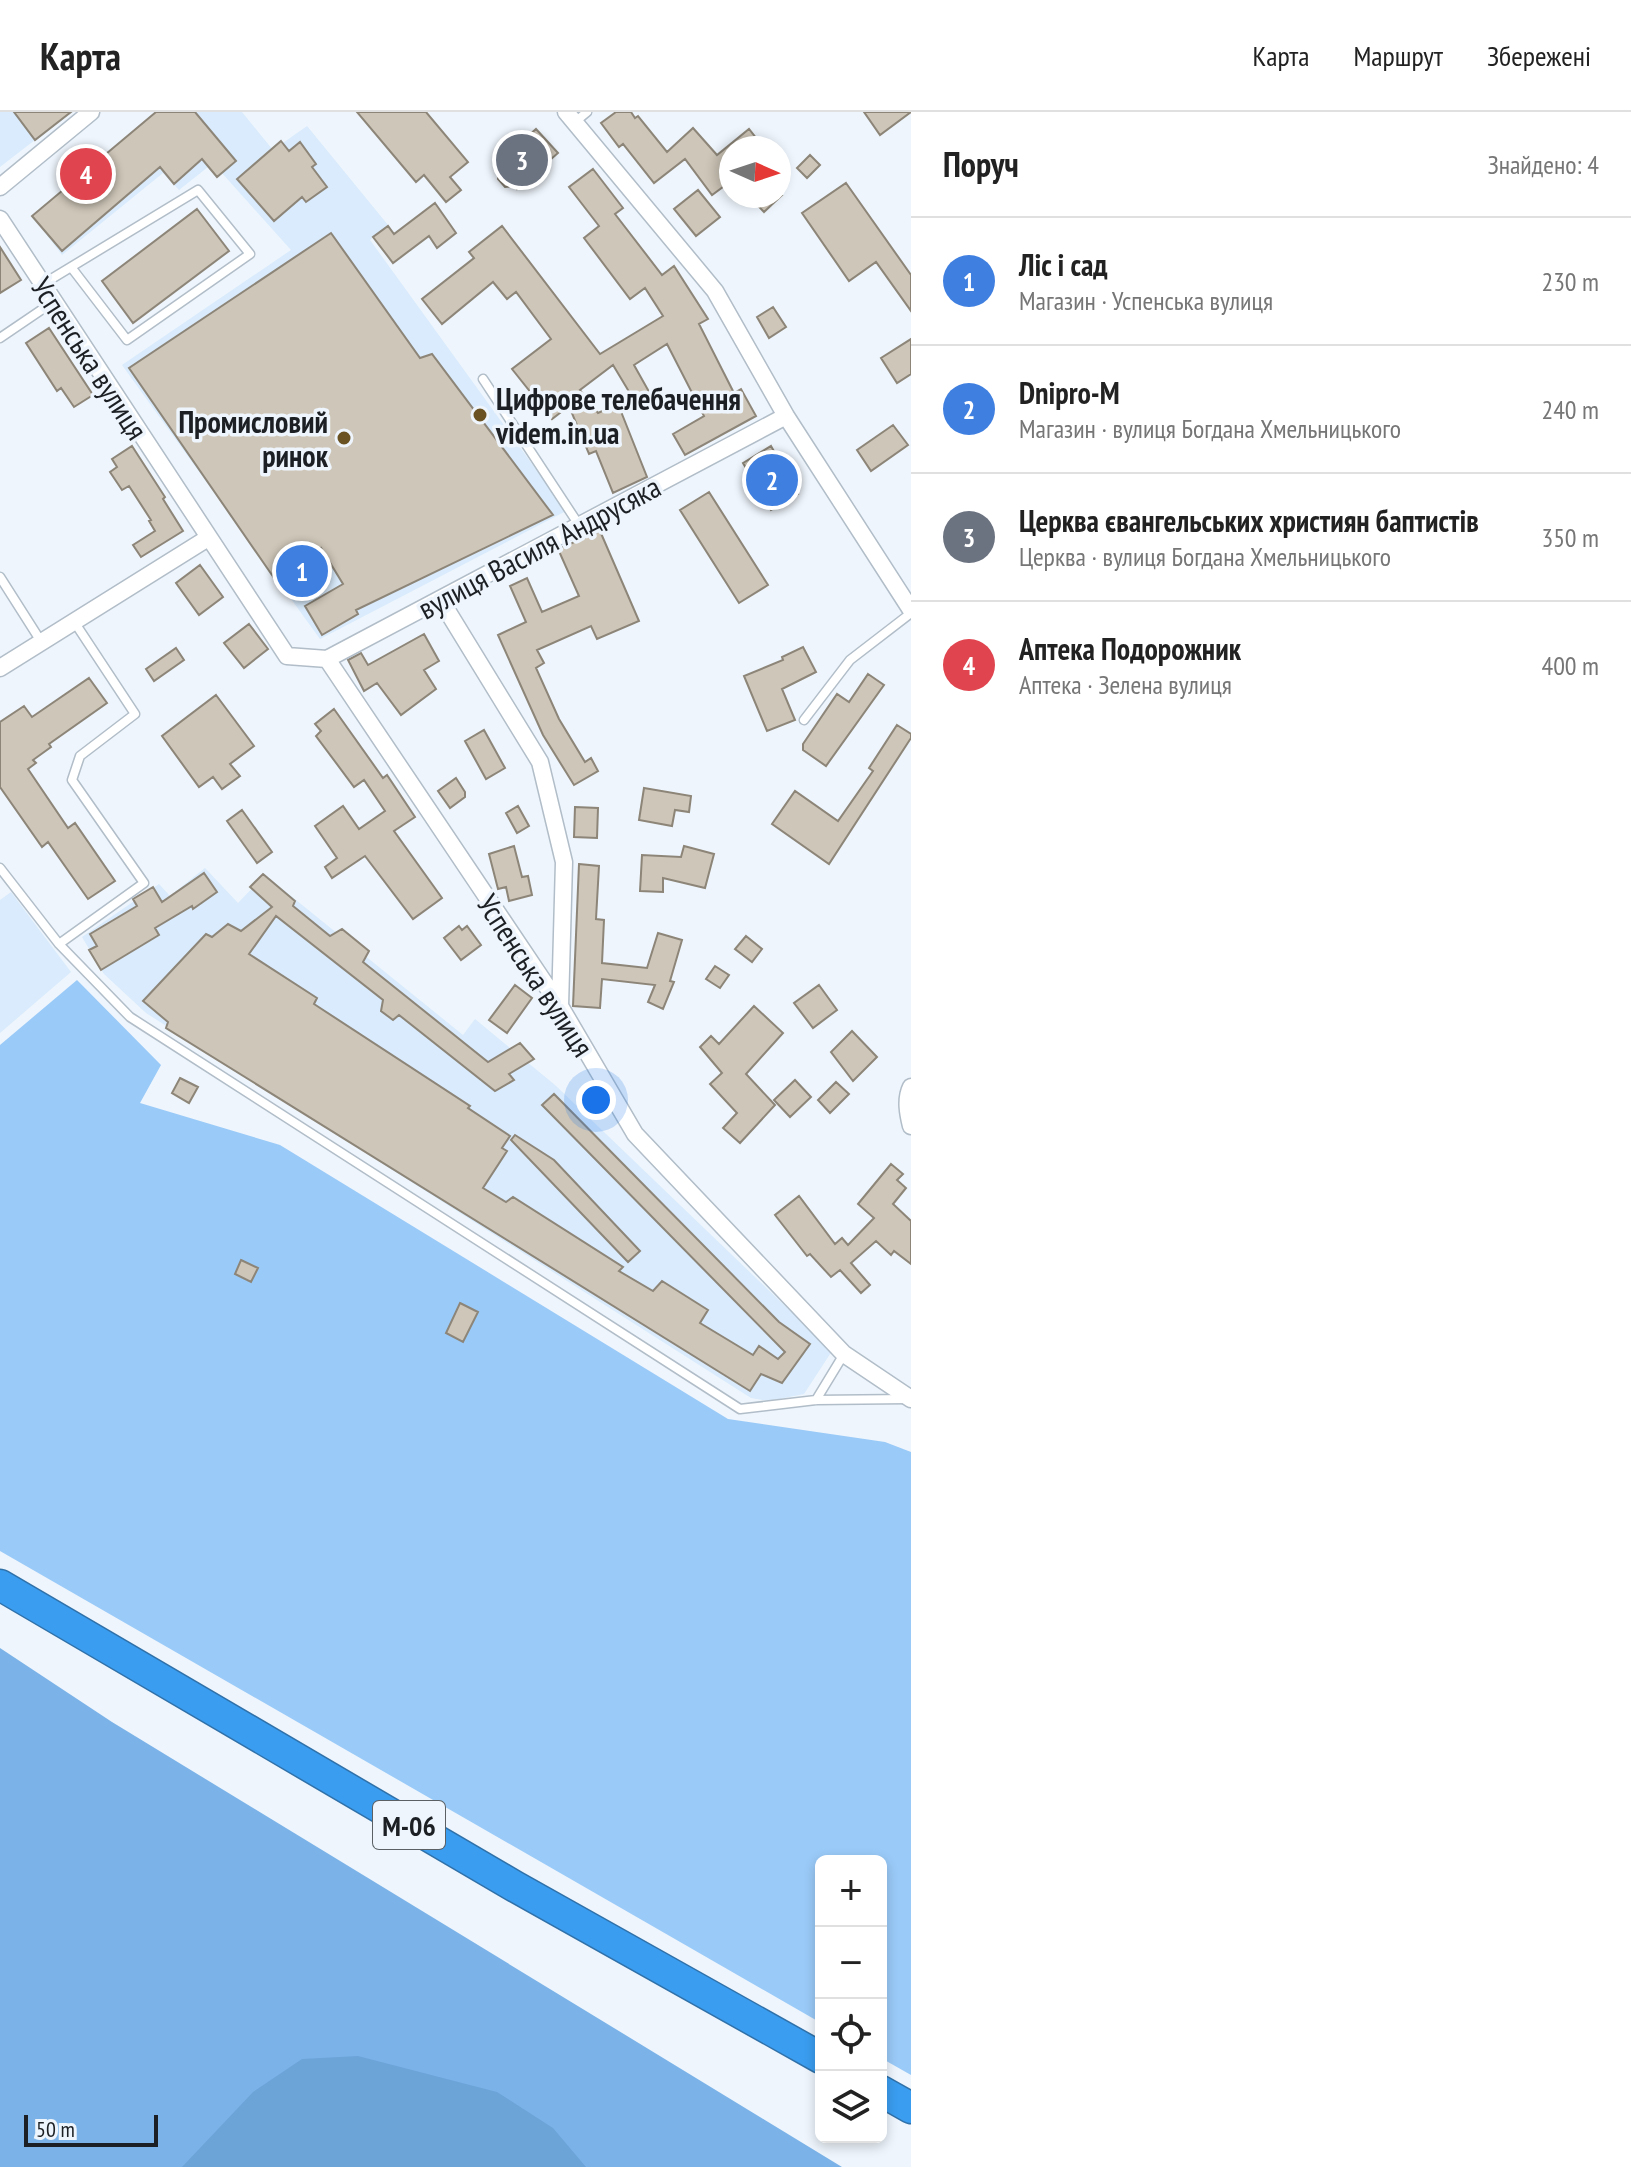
<!DOCTYPE html>
<html lang="uk">
<head>
<meta charset="utf-8">
<style>
	:root { --surface:#fff; --page:#f2f2f2; --text:#222; --muted:#767676; --line:#e0e0e0; --accent:#6b5223 }
	body { margin:0; font-family:"PT Sans Narrow",sans-serif; background:var(--page); color:var(--text) }
	.controls { position:absolute; right:24px; bottom:24px; display:grid; overflow:hidden; border-radius:12px; box-shadow:0 4px 12px #0003 }
	.controls button { width:72px; height:72px; display:grid; place-items:center; padding:0; border:0; border-bottom:2px solid var(--line); background:var(--surface); color:var(--text); font:40px sans-serif }
	.compass { position:absolute; left:719px; top:24px; width:72px; height:72px; border-radius:50%; background:var(--surface); box-shadow:0 4px 12px #0003; rotate:93deg }
	.scale { position:absolute; left:24px; bottom:20px; width:134px; box-sizing:border-box; padding-left:8px; border:4px solid #1c2024; border-top:0; font-size:22px; line-height:28px; white-space:nowrap; color:#1c2024; -webkit-text-stroke:6px #eef5fc; paint-order:stroke }
	.you { position:absolute; left:596px; top:988px; width:28px; height:28px; margin:-20px; border:6px solid #fff; border-radius:50%; background:#1a73e8; box-shadow:0 0 0 12px #1a73e833 }
	.badge { display:grid; place-items:center; width:52px; height:52px; border-radius:50%; background:var(--accent); color:#fff; font-size:26px; font-weight:700 }
	.pin { position:absolute; translate:-50% -50%; border:4px solid #fff; box-shadow:0 2px 8px #0006 }
	.list { margin:0; padding:0; list-style:none }
	h2 { display:flex; justify-content:space-between; align-items:center; height:104px; margin:0; padding:0 32px; font-size:34px }
	h2 small { font-size:26px; font-weight:400; color:var(--muted) }
	.list li { display:grid; grid-template-columns:52px 1fr auto; gap:24px; align-items:center; box-sizing:border-box; height:128px; padding:0 32px; border-top:2px solid var(--line) }
	.list b { display:block; font-size:30px; white-space:nowrap }
	.list p { margin:0; font-size:26px; white-space:nowrap; color:var(--muted) }
	.list em { font-size:26px; font-style:normal; color:var(--muted) }
	.icon { flex:none; width:44px; height:44px; fill:none; stroke:currentColor; stroke-width:2; stroke-linecap:round; stroke-linejoin:round }
	.map { position:relative; flex:none; width:911px; height:2055px; overflow:hidden }
	header { display:flex; align-items:center; gap:48px; box-sizing:border-box; height:112px; padding:0 40px; background:var(--surface); border-bottom:2px solid var(--line) }
	header strong { font-size:38px }
	nav { display:flex; gap:44px; margin-inline-start:auto; font-size:28px }
	main { display:flex }
	aside { flex:1; background:var(--surface) }
	.map>svg:first-child { display:block }
</style>
</head>
<body>
<header>
<strong>Карта</strong>
<nav><a>Карта</a><a>Маршрут</a><a>Збережені</a></nav>
</header>
<main>
<div class="map">
<svg width="911" height="2055" viewBox="0 0 911 2055">
	<rect width="100%" height="100%" fill="#eef5fc"/>
	<path fill="#d9ebfc" d="M0 0H71L0 55Z
		M157 0H242L273 38 307 14 388 113 370 128 566 399 320 527 122 253 291 138 213 51 179 78 163 61 62 143 34 106Z
		M205 756 238 791 265 763 463 923 475 907 555 973 832 1239 804 1282 769 1289 751 1286 146 901 104 862 82 825 159 772 170 784Z
		M11 780 71 860 0 921V788Z"/>
	<path fill="#9acaf8" d="M77 868 161 953 140 991 280 1033 728 1307 885 1330 911 1340V1963L881 1946V1749H821V1911L0 1439V933Z"/>
	<path fill="#7bb3e8" d="M0 1536 112 1610 842 2055H0Z"/>
	<path fill="#6ca4d8" d="M358 1944 497 1980 553 2016 586 2055H182L253 1980 302 1947Z"/>
	<path fill="#cec6b8" stroke="#8c8578" stroke-width="2" d="M14 0H71L35 28Z
		M156 0H195L236 49 217 65 202 47 174 72 160 55 62 139 32 104Z
		M357 0H426L468 50 450 65 461 78 446 90 424 63 416 70Z
		M616 0H631L635 6 638 4 667 40 693 16 717 43 749 17 764 36H731V69L712 83 685 47 654 71 623 32 619 35 601 11Z
		M864 0H911L880 23Z
		M536 17 558 41 517 77 515 74 505 75 498 67 499 57 495 54Z
		M281 29 289 39 300 30 316 52 312 55 327 75 306 90 302 85 274 109 237 67Z
		M810 43 820 53 807 66 797 56Z
		M593 57 623 96 615 102 662 163 674 154 708 207 699 212 734 281 741 277 756 304 685 343 673 322 704 304 667 232 634 253 652 285 637 293 613 253 580 278 598 301 618 292 647 365 613 381 596 339 589 342 569 294 552 307 512 257 551 227 516 180 507 187 493 170 442 212 422 187 474 146 469 140 502 114 600 242 663 204 645 176 630 187 584 126 599 114 569 75Z
		M846 71 911 163V199L876 150 849 169 802 101Z
		M698 78 720 105 696 124 674 97Z
		M749 84H781L764 100Z
		M435 91 456 121 437 136 429 124 393 151 373 125 388 114 394 122Z
		M197 97 229 139 133 211 102 169Z
		M331 121 420 246 432 242 553 403 356 498 358 502 322 523 305 494 343 472 321 436 274 466 129 256Z
		M0 135 21 168 0 181Z
		M773 195 786 215 769 226 757 205Z
		M49 216 93 283 74 295 61 276 57 279 26 231Z
		M911 227V262L897 271 881 246Z
		M893 313 908 333 871 359 857 338Z
		M132 334 165 385 163 387 183 419 141 445 133 433 155 419 149 409 151 408 129 374 122 378 110 360 117 355 112 347Z
		M771 334 798 382 771 398 743 351Z
		M709 380 768 473 739 491 680 398Z
		M600 419 639 509 597 527 591 514 537 538 544 551 536 556 559 607 585 650 591 646 598 659 574 673 543 623 498 523 526 510 510 474 527 466 542 500 579 484 558 437Z
		M200 453 223 485 199 503 176 471Z
		M249 512 268 537 244 556 224 531Z
		M424 522 439 549 424 558 436 577 401 603 377 571 364 579 348 548 361 541 368 553Z
		M803 535 816 560 782 577 795 608 767 619 744 564 783 548 782 545Z
		M176 536 184 548 154 569 146 557Z
		M868 562 884 573 826 654 803 638V632L837 582 849 590Z
		M89 566 107 591 49 632 51 635 33 648 36 651 28 657 68 716 75 711 115 769 88 787 48 730 42 735 0 675V610L24 594 32 605Z
		M216 583 254 634 230 652 240 664 222 677 213 665 199 675 162 624Z
		M334 597 383 666 387 663 415 705 394 719 442 786 413 807 365 744 332 766 325 755 337 746 315 714 343 694 359 717 385 699 364 668 354 675 316 624 321 619 315 612Z
		M897 613 911 622V626L829 752 772 712 795 679 838 709 873 659 869 656Z
		M484 618 505 656 486 667 465 629Z
		M456 666 465 680V685L450 696 438 679Z
		M644 676 691 684 689 700 675 698 672 714 639 708Z
		M518 694 529 714 517 721 506 701Z
		M575 695 598 696 597 726 574 725Z
		M242 698 272 740 257 751 227 709Z
		M514 734 522 765 528 764 532 783 509 789 506 775 498 777 489 742Z
		M684 734 714 742 705 776 663 766V780L640 779 642 743 681 745Z
		M579 752 599 754 596 807 604 808 602 851 647 856 658 821 682 828 670 869 674 870 663 897 648 890 655 873 602 867 600 896 573 894Z
		M204 761 217 780 193 797 192 794 155 816 159 823 101 858 89 838 97 834 90 822 137 794 133 787 153 775 162 790Z
		M263 762 295 789 293 794 330 824 342 817 369 839 363 850 488 950 520 931 534 947 509 962 514 968 495 979 399 903 393 908 381 899 383 888 276 804 249 842 317 886 314 892 470 994 468 996 510 1024 502 1036 507 1039 483 1076 506 1090 513 1085 623 1155 619 1159 653 1179 662 1169 708 1198 700 1211 753 1243 759 1234 778 1247 785 1240 542 993 554 982 779 1210 810 1232 782 1271 761 1262 750 1279 166 916 168 910 143 889 206 822 212 825 228 812 241 819 272 795 250 775Z
		M459 814 462 818 467 814 481 833 461 848 444 826Z
		M746 824 762 837 752 850 735 837Z
		M715 854 729 863 720 876 706 867Z
		M515 873 532 886 507 921 489 908Z
		M819 873 837 898 813 916 794 891Z
		M754 894 783 921 746 962 775 993 740 1031 723 1016 737 1001 710 972 722 961 700 935 711 924 719 932Z
		M852 919 877 945 853 969 831 940Z
		M180 966 198 975 189 991 172 981Z
		M795 968 811 985 790 1005 774 988Z
		M836 970 849 982 830 1001 818 988Z
		M515 1023 554 1048 640 1139 628 1150 511 1028Z
		M891 1052 903 1062 897 1068 906 1076 893 1092 911 1109V1152L894 1139 891 1143 876 1129 851 1151 870 1173 861 1181 840 1158 831 1165 810 1142 807 1144 775 1103 799 1084 835 1132 842 1126 848 1133 874 1106 858 1092Z
		M241 1148 258 1156 251 1170 235 1162Z
		M460 1191 478 1200 463 1230 446 1221Z"/>
	<g fill="none" stroke-linecap="round" stroke-linejoin="round">
		<g stroke="#b1bdc8" stroke-width="11">
			<path id="lane" d="M575 10 587 0
				M43 172 198 78 250 142 127 228 71 155
				M0 226 53 190
				M483 267 579 413
				M0 465 42 531
				M804 608 850 548 911 501
				M0 756 59 832 130 905 740 1297 816 1288 908 1287
				M59 832 144 771 72 668 80 644 135 602 75 511
				M816 1288 844 1242"/>
		</g>
		<g stroke="#b1bdc8" stroke-width="19">
			<path id="street" d="M566 0 715 179 786 304 911 498
				M0 75 91 0
				M0 107 287 544 327 547 786 304
				M440 487 540 650 564 750 560 894
				M327 547 560 894 635 1022 844 1242 911 1287
				M0 556 208 426
				M911 975C905 987 908 1002 911 1014"/>
		</g>
		<g stroke="#3071a9" stroke-width="33">
			<path id="highway" d="M0 1473 514 1774 821 1946
				M881 1979 911 1996"/>
		</g>
		<use href="#lane" stroke="#fff" stroke-width="8"/>
		<use href="#street" stroke="#fff" stroke-width="16"/>
		<use href="#highway" stroke="#3a9df0" stroke-width="30"/>
	</g>
	<g fill="#6b5223" stroke="#eef5fc" stroke-width="3">
		<circle cx="480" cy="303" r="8"/>
		<circle cx="344" cy="326" r="8"/>
	</g>
	<g text-anchor="middle" dominant-baseline="central" stroke-width="7" stroke-linejoin="round" paint-order="stroke">
		<rect fill="#eef5fc" stroke="#5b6065" stroke-width="2" x="373" y="1689" width="72" height="48" rx="6"/>
		<g font-size="28" font-weight="bold" fill="#1c2024">
			<text x="409" y="1713">М-06</text>
		</g>
		<g font-size="30" fill="#1c2024" stroke="#eef5fc">
			<text transform="translate(90 246) rotate(57)">Успенська вулиця</text>
			<text transform="translate(539 435) rotate(-28)">вулиця Василя Андрусяка</text>
			<text transform="translate(536 863) rotate(57)">Успенська вулиця</text>
		</g>
		<g font-size="30" font-weight="bold" fill="#1c2024" stroke="#eef5fc" text-anchor="start">
			<text x="496" y="286">Цифрове телебачення<tspan x="496" dy="34">videm.in.ua</tspan></text>
			<text x="328" y="309" text-anchor="end">Промисловий<tspan x="328" dy="34">ринок</tspan></text>
		</g>
	</g>
</svg>
<div class="controls">
<button>+</button>
<button>−</button>
<button><svg class="icon" aria-label="locate" viewBox="0 0 24 24"><circle cx="12" cy="12" r="6"/><path d="M12 2v4M12 18v4M2 12h4M18 12h4"/></svg></button>
<button><svg class="icon" aria-label="layers" viewBox="0 0 24 24"><path d="M12 4l9 5-9 5-9-5zM3 14l9 5 9-5"/></svg></button>
</div>
<svg class="compass" viewBox="-18 -18 36 36"><path d="M0-13l5 13h-10z" fill="#e53935"/><path d="M0 13l5-13h-10z" fill="#767676"/></svg>
<div class="scale">50 m</div>
<div class="you"></div>
<div class="pin badge" style="left:302px;top:459px;background:#3f7fe0">1</div>
<div class="pin badge" style="left:772px;top:368px;background:#3f7fe0">2</div>
<div class="pin badge" style="left:522px;top:48px;background:#6b7280">3</div>
<div class="pin badge" style="left:86px;top:62px;background:#e0444e">4</div>
</div>
<aside>
<h2>Поруч<small>Знайдено: 4</small></h2>
<ul class="list">
<li><span class="badge" style="background:#3f7fe0">1</span><div><b>Ліс і сад</b><p>Магазин · Успенська вулиця</p></div><em>230 m</em></li>
<li><span class="badge" style="background:#3f7fe0">2</span><div><b>Dnipro-M</b><p>Магазин · вулиця Богдана Хмельницького</p></div><em>240 m</em></li>
<li><span class="badge" style="background:#6b7280">3</span><div><b>Церква євангельських християн баптистів</b><p>Церква · вулиця Богдана Хмельницького</p></div><em>350 m</em></li>
<li><span class="badge" style="background:#e0444e">4</span><div><b>Аптека Подорожник</b><p>Аптека · Зелена вулиця</p></div><em>400 m</em></li>
</ul>
</aside>
</main>
</body>
</html>
